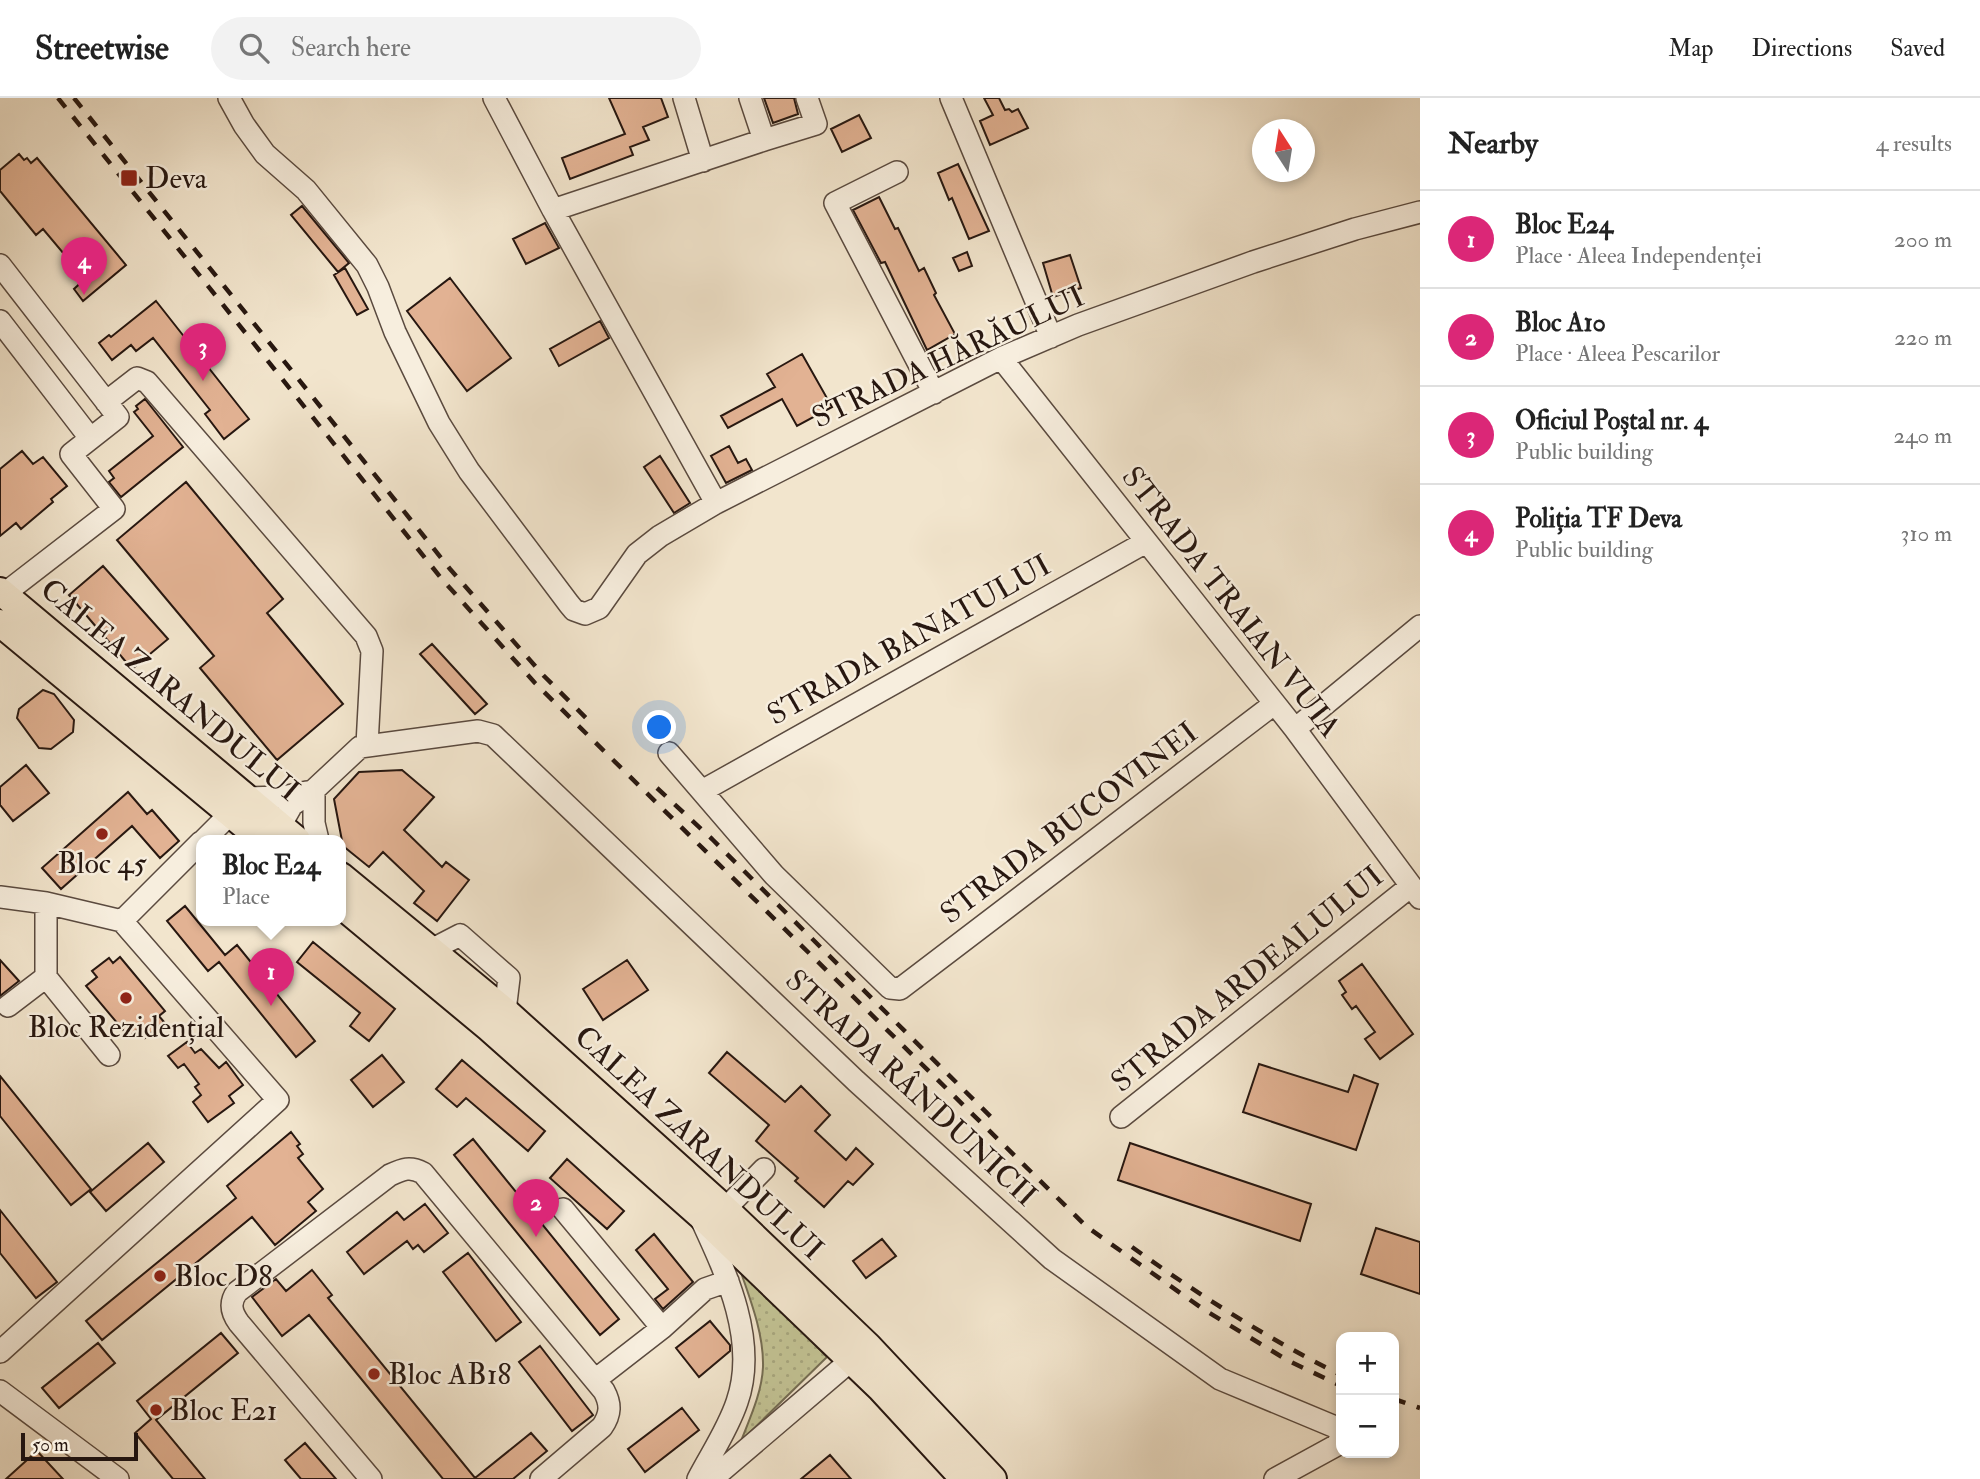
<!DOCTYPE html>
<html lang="en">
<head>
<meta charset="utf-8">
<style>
	:root { --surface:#fff; --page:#f2f2f2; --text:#222; --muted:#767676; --line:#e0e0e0; --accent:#db2777 }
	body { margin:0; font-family:"IM FELL Double Pica",serif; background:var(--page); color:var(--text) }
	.controls { position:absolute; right:21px; bottom:21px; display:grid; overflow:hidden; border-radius:14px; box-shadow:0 4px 10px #0003 }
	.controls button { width:63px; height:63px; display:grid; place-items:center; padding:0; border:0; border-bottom:2px solid var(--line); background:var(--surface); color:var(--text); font:35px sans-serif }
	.compass { position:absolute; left:1252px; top:21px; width:63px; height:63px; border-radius:50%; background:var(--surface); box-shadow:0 4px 10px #0003; rotate:348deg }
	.scale { position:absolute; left:21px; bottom:18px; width:117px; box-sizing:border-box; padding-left:7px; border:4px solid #271710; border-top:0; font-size:19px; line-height:24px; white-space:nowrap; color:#271710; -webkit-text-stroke:5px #f7eede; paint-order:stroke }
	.you { position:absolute; left:660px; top:630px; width:24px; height:24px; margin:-18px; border:5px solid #fff; border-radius:50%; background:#1a73e8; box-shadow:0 0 0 10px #1a73e833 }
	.badge { display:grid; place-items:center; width:46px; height:46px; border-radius:50%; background:var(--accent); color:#fff; font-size:23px; font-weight:700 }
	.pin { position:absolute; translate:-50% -58px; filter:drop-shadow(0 2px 4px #0008) }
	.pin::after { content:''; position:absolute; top:37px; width:24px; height:21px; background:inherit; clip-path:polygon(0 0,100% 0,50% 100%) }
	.popup { position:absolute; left:196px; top:737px; width:150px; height:91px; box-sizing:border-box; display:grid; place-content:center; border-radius:14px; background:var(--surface); filter:drop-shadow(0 2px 5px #0005); font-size:23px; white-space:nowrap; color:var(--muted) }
	.popup b { font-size:26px; color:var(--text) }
	.popup::after { content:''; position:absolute; left:50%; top:100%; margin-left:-14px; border:14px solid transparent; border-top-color:var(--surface) }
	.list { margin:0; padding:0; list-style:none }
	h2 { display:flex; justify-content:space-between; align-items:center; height:91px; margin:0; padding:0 28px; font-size:30px }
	h2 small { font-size:23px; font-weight:400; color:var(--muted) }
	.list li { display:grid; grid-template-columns:46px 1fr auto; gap:21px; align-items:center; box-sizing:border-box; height:98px; padding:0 28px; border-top:2px solid var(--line) }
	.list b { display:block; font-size:26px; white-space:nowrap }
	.list p { margin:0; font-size:23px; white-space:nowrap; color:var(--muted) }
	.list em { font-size:23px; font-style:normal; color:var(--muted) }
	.icon { flex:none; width:38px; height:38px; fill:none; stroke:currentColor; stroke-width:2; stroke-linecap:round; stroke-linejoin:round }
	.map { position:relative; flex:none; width:1420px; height:1381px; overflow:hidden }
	header { display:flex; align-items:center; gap:42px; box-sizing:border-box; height:98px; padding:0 35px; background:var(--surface); border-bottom:2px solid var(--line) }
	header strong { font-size:33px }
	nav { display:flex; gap:38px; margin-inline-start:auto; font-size:24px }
	.search { width:490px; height:63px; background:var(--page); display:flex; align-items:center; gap:18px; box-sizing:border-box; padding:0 24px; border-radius:38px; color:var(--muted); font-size:26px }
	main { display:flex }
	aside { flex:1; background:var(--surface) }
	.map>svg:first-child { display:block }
</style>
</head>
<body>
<header>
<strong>Streetwise</strong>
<div class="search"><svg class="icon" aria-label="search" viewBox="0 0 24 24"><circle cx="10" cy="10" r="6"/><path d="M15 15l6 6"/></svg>Search here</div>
<nav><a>Map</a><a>Directions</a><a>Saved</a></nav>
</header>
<main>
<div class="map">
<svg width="1420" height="1381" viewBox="0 0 1420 1381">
	<defs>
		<pattern id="park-dots" width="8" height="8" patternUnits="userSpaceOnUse" patternTransform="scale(1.75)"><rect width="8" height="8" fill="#c2c293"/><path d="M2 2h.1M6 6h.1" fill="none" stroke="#a7a67e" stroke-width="1.8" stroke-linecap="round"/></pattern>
	</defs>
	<rect width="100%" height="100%" fill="#f2e5cd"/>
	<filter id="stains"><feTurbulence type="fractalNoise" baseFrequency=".00286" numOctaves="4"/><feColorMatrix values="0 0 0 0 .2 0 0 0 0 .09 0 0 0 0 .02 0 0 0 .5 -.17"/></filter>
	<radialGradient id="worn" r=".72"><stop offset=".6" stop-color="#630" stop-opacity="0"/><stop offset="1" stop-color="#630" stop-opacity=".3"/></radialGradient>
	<path fill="url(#park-dots)" stroke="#746c52" stroke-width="2" d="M738 1166 827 1259 741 1343C750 1320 762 1294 763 1269 764 1235 749 1198 738 1166Z"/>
	<path fill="#e2b293" stroke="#271710" stroke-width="2" d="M609 0H661L668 19 643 29 649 42 630 49 633 57 570 81 562 60 625 36Z
		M764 0H794L798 16 773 25Z
		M984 0H999L1005 12 1009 11 1012 14 1018 11 1028 30 990 47 980 23 993 17Z
		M859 17 871 40 842 54 831 31Z
		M19 56 24 62 27 60 31 65 37 60 126 167 83 203 74 191 85 181 43 131 36 137 0 93V72Z
		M958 66 989 133 969 141 952 100 949 102 938 75Z
		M879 99 895 131 898 130 919 173 924 170 936 195 934 197 955 236 927 252 885 164 881 165 853 112Z
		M302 108 349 165 338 174 291 117Z
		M545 125 559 150 526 166 513 141Z
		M967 154 972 168 959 173 953 160Z
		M1070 157 1081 190 1053 199 1043 165Z
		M345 170 368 211 357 217 334 177Z
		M450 180 511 260 467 293 407 213Z
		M156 203 249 321 224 341 205 316 210 312 153 240 136 253 131 247 112 262 99 245 109 237 111 239Z
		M600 223 609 240 559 268 550 251Z
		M802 256 832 309 797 328 782 301 728 330 721 318 775 289 767 276Z
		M145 301 183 349 121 399 109 384 114 380 109 373 153 338 134 314 138 311 136 308Z
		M729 348 738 365 746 361 752 372 726 385 711 358Z
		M22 353 33 366 43 359 67 388 51 401 53 404 21 431 16 425 0 438V371Z
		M660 358 690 405 674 415 644 369Z
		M186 384 283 501 267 515 343 606 277 662 200 570 214 558 117 442Z
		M103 468 168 541 132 571 69 497Z
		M432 546 487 606 475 616 420 556Z
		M43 592 54 596 74 622 73 634 51 651 39 650 17 620 19 611Z
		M26 667 49 695 13 723 0 707V689Z
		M402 672 434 699 404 732 442 769 446 764 469 782 437 823 414 805 424 793 383 754 369 769 343 748 334 701 359 674Z
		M128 694 147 716 152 712 179 743 160 760 132 728 61 791 42 770Z
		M185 808 225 857 237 847 315 943 296 959 219 864 208 873 167 823Z
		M313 844 395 911 369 943 350 928 360 915 297 864Z
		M120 859 165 913 159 918 164 924 145 940 138 931 129 939 86 888 97 879 92 873 109 860 113 865Z
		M0 862 19 883 0 898Z
		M627 862 648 892 603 922 583 891Z
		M1362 866 1413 936 1380 961 1365 941 1375 934 1356 908 1352 911 1342 897 1346 894 1339 883Z
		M187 944 195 955 201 951 219 970 226 964 243 987 229 998 234 1005 208 1024 193 1004 201 997 195 989 199 986 184 966 178 970 168 958Z
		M727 954 785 1004 801 988 830 1017 815 1033 846 1062 856 1050 873 1066 853 1087 848 1083 824 1109 795 1083 798 1080 756 1043 769 1027 709 975Z
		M382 957 404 984 373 1009 351 982Z
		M462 962 545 1033 528 1053 466 1000 457 1009 436 991Z
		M1259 966 1348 994 1354 977 1378 986 1356 1052 1243 1014Z
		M0 978 91 1091 71 1107 0 1018Z
		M291 1034 300 1046 297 1048 303 1056 298 1060 323 1091 308 1104 316 1113 275 1147 252 1119 102 1242 86 1223 236 1100 227 1088Z
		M473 1041 619 1221 600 1237 454 1057Z
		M148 1045 164 1064 106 1113 90 1094Z
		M1130 1045 1311 1106 1300 1143 1118 1082Z
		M567 1061 624 1113 607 1131 550 1080Z
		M425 1106 448 1135 424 1154 418 1147 413 1151 407 1143 364 1176 347 1154 397 1114 404 1122Z
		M0 1112 57 1184 36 1200 0 1155Z
		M1376 1130 1420 1144V1196L1361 1176Z
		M654 1136 693 1184 663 1211 655 1201 668 1191 636 1152Z
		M882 1141 896 1158 866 1180 853 1163Z
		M468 1155 521 1224 496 1243 443 1174Z
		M312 1172 332 1197 328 1200 475 1380 531 1335 547 1353 513 1381H443L309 1217 282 1238 252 1199 276 1181 286 1193Z
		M710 1223 730 1247V1253L699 1279 676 1250Z
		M221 1235 238 1255 156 1322 205 1381H173L135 1335 151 1321 137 1303Z
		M98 1245 115 1265 59 1310 42 1290Z
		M540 1248 593 1317 572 1333 519 1264Z
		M682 1310 699 1332 645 1374 628 1351Z
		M305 1345 336 1381H301L285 1362Z
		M37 1353 63 1381H6Z
		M830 1357 851 1381H801Z"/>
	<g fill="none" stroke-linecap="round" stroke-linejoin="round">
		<g stroke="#5a4a3f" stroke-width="24">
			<path id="minor" d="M229 0 244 27 265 56 306 92 367 167 378 189 395 234 439 325 469 373 569 506 574 512 585 516 599 510 637 456 660 438 716 405 1001 260 1078 227 1253 164 1355 131 1420 114
				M494 0 553 112 716 405
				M684 0 703 63
				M951 0 1051 239
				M764 42 816 26 807 0
				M897 74 835 105 934 295
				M553 112 764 42 750 0
				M0 167 118 319 71 356 114 411 4 496
				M0 223 90 340
				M1001 260 1295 631 1420 800
				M106 304 137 280 147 284 366 538 372 553 367 647
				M1295 631 1420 528
				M669 655 774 777 890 890 900 891 1274 606
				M314 692V725L318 742
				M702 693 1146 444
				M272 737 280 728 292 707 314 692 360 649 478 633 493 637 856 983 1052 1161 1220 1281 1340 1331 1341 1336
				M204 742 246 700 283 699 307 694
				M0 799 46 805 122 823 201 744
				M431 852 460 837 509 880 505 913
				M46 879 109 957
				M8 908 46 879V805
				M1121 1019 1411 788
				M563 1111 662 1230 595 1282
				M725 1111 764 1071
				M662 1230 705 1191 728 1183
				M0 1254 278 1002 122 823
				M0 1293 118 1381
				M371 1381 239 1225C231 1214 229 1205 237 1194L390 1077C403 1071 410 1068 423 1075L604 1293C611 1306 611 1316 602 1329L541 1381
				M698 1381C711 1356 728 1331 737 1304 758 1244 727 1177 702 1123
				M712 1381 862 1253
				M1275 1381 1337 1347 1341 1339"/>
		</g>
		<g stroke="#271710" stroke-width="30">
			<path id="major" d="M0 493 297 742
				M0 525 262 742
				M341 778 505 913 725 1111 868 1248 993 1381
				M341 807 489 930 700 1117 881 1291 964 1381"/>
		</g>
		<use href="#minor" stroke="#f7eede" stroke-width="21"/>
		<use href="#major" stroke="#f2e5cd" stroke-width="26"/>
		<path stroke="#271710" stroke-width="4.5" stroke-dasharray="12 12" stroke-linecap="butt" d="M58 0 441 480 535 585 1087 1129 1203 1211 1287 1262 1341 1288
			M74 0 450 471 544 578 590 624
			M657 690 712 741 994 1022
			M1132 1149C1199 1197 1268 1241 1341 1277
			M1394 1301 1420 1310"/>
	</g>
	<g fill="#8f2418" stroke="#f7eede" stroke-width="2.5">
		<rect x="120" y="71" width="18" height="18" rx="3.5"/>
		<circle cx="102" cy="736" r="7"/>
		<circle cx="126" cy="900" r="7"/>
		<circle cx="160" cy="1178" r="7"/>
		<circle cx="374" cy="1276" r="7"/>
		<circle cx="156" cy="1312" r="7"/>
	</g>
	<g text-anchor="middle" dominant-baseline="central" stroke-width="5" stroke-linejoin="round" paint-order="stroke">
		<g font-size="30" fill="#271710" stroke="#f7eede" text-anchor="start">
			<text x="145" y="80">Deva</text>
			<text x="102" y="765" text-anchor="middle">Bloc 45</text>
			<text x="126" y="929" text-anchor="middle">Bloc Rezidențial</text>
			<text x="174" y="1178">Bloc D8</text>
			<text x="388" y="1276">Bloc AB18</text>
			<text x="170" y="1312">Bloc E21</text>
		</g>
		<g font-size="30" fill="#271710" stroke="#f7eede">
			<text transform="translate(948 259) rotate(-25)">STRADA HĂRĂULUI</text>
			<text transform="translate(1231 504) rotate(52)">STRADA TRAIAN VUIA</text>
			<text transform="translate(909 542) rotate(-29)">STRADA BANATULUI</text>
			<text transform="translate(170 592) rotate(40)">CALEA ZARANDULUI</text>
			<text transform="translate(1069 725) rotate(-37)">STRADA BUCOVINEI</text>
			<text transform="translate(1247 881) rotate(-39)">STRADA ARDEALULUI</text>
			<text transform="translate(911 990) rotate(43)">STRADA RÂNDUNICII</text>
			<text transform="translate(699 1045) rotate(43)">CALEA ZARANDULUI</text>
		</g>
	</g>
	<rect width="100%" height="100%" filter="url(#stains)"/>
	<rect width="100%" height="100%" fill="url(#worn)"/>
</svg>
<div class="controls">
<button>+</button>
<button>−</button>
</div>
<svg class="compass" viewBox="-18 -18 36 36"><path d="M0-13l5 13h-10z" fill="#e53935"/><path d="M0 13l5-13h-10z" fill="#767676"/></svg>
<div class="scale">50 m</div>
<div class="you"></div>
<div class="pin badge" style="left:271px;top:908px">1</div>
<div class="popup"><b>Bloc E24</b>Place</div>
<div class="pin badge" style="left:536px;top:1139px">2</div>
<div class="pin badge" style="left:203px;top:283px">3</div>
<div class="pin badge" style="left:84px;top:197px">4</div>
</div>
<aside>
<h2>Nearby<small>4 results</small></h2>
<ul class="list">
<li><span class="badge">1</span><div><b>Bloc E24</b><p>Place · Aleea Independenței</p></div><em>200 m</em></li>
<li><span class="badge">2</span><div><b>Bloc A10</b><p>Place · Aleea Pescarilor</p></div><em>220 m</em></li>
<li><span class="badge">3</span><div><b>Oficiul Poștal nr. 4</b><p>Public building</p></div><em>240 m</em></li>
<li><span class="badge">4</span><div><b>Poliția TF Deva</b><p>Public building</p></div><em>310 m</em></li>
</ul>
</aside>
</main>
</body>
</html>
